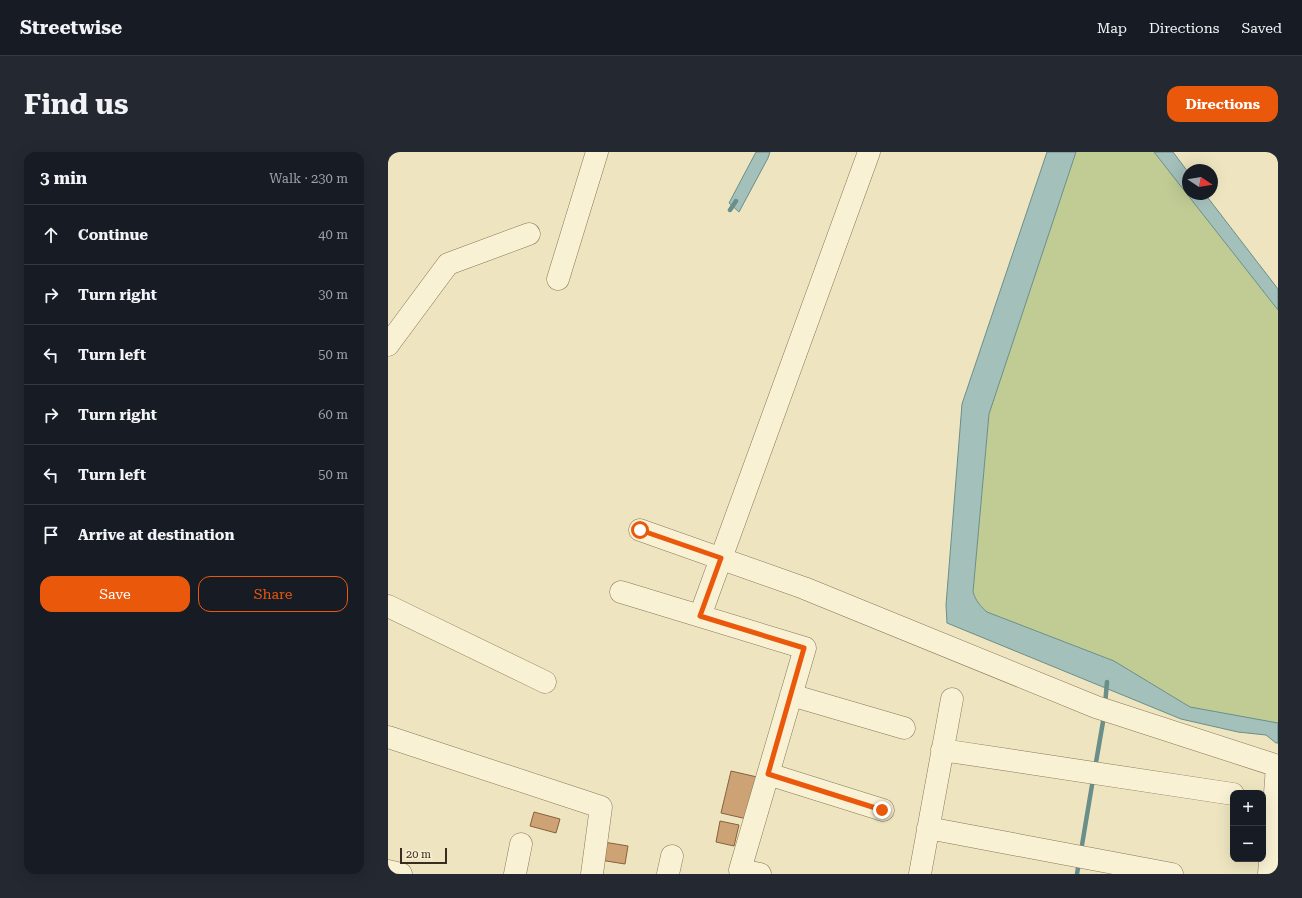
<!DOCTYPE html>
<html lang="en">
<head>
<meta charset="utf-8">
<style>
	:root { --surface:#171b24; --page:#242831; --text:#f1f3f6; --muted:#9ea1a6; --line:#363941; --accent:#ea580c }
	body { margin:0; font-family:"Roboto Serif",serif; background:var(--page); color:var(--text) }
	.controls { position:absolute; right:12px; bottom:12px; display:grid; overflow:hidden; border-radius:8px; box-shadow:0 4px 16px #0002 }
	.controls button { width:36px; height:36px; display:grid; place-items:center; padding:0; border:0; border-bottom:1px solid var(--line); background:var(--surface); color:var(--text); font:20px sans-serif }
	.compass { position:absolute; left:794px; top:12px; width:36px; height:36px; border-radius:50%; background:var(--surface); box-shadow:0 4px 16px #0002; rotate:102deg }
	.scale { position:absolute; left:12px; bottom:10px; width:47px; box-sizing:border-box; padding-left:4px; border:2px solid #372c1d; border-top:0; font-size:11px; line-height:14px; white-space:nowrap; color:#372c1d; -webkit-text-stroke:3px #f6eed0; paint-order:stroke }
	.stop { position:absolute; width:12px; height:12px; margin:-9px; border:3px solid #ea580c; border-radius:50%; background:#fff }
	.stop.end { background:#ea580c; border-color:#fff; box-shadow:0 1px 4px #0008 }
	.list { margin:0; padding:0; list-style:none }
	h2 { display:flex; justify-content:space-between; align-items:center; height:52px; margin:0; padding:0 16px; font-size:17px }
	h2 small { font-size:13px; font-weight:400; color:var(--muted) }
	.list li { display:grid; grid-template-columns:26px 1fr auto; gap:12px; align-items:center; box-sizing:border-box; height:60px; padding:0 16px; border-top:1px solid var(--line) }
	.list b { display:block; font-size:15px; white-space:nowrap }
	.list em { font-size:13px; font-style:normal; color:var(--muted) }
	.actions { display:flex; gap:8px; padding:12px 16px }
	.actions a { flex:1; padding:9px 0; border:1px solid var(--accent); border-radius:12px; text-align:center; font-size:14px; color:var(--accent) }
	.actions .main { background:var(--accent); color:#fff }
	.icon { flex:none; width:22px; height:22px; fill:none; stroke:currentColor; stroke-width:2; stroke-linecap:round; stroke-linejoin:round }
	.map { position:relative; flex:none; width:890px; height:722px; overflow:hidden; border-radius:12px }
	header { display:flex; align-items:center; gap:24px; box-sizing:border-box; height:56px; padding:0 20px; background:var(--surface); border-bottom:1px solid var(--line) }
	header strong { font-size:19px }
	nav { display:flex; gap:22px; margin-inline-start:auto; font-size:14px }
	.intro { display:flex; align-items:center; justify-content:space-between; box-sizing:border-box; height:96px; padding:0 24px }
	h1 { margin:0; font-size:28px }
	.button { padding:10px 18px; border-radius:12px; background:var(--accent); color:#fff; font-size:14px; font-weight:700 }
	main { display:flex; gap:24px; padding:0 24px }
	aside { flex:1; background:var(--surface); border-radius:12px; box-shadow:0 4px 16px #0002 }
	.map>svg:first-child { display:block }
</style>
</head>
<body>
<header>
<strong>Streetwise</strong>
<nav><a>Map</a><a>Directions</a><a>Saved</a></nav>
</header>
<div class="intro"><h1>Find us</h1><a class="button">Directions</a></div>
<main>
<aside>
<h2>3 min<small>Walk · 230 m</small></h2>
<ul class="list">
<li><svg class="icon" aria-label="ahead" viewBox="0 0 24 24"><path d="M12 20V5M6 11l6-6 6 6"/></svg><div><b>Continue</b></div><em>40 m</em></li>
<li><svg class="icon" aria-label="right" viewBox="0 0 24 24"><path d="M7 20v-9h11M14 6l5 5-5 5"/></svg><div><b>Turn right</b></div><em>30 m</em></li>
<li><svg class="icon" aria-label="left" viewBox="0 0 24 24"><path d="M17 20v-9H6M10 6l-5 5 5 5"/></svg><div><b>Turn left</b></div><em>50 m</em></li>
<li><svg class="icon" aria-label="right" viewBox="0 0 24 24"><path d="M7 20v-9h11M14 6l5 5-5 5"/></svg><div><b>Turn right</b></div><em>60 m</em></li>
<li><svg class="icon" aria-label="left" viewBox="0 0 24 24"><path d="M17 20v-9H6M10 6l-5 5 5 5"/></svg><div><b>Turn left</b></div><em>50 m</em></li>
<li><svg class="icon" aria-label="arrive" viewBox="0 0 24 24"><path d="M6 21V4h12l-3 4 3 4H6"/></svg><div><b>Arrive at destination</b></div></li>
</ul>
<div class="actions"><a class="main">Save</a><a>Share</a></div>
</aside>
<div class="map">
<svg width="890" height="722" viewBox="0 0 890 722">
	<rect width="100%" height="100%" fill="#eee5c0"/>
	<path fill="#c1cc94" d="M688 0H766L890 158V572L802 555 726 509 599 460C592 454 588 449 585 440L601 262Z"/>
	<path fill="#a3c0ba" stroke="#6a8e89" d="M368 0H382L380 6 351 60 341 51Z
		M659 0H688L601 262 585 440C588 449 592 454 599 460L726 509 802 555 890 571V591H888L878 583 850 580 793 567 559 471 558 453 574 252Z
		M766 0H785L800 20V42H817L890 137V158Z"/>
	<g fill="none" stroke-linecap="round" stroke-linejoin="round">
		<path stroke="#6a8e89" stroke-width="4.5" d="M342 58 348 49
			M717 553 719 530
			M707 616 716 564
			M693 699 705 627
			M689 722 691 710"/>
	</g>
	<path fill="#cda275" stroke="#87613d" d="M343 619 369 625 359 667 333 661Z
		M146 660 172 667 168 681 142 674Z
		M332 669 351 673 346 694 328 690Z
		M216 690 240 694 237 712 212 708Z"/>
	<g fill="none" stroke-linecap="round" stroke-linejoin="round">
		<g stroke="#887658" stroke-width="23">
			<path id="minor" d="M170 127 209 0
				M0 193 60 112 141 82
				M252 378 416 436 708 555 890 614
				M233 440 417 496 352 718 372 722
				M0 454 157 530
				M312 464 481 0
				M403 543 516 576
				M0 585 213 655 204 722
				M554 598 845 642
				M380 622 495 658
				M540 676 784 722
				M0 719 13 722
				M127 722 133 692
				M280 722 284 704
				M532 722 564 547
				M881 722 889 614"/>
		</g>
		<use href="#minor" stroke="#f9f1d3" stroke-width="22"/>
	</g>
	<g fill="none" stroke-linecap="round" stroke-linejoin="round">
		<path stroke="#ea580c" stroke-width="5" d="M252 378 333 406 312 464 416 496 380 622 494 658"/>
	</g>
</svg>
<div class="controls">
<button>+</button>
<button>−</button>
</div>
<svg class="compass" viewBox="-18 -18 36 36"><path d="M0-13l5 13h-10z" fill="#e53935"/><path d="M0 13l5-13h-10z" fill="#9ea1a6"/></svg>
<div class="scale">20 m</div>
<div class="stop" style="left:252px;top:378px"></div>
<div class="stop end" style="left:494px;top:658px"></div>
</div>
</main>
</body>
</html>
